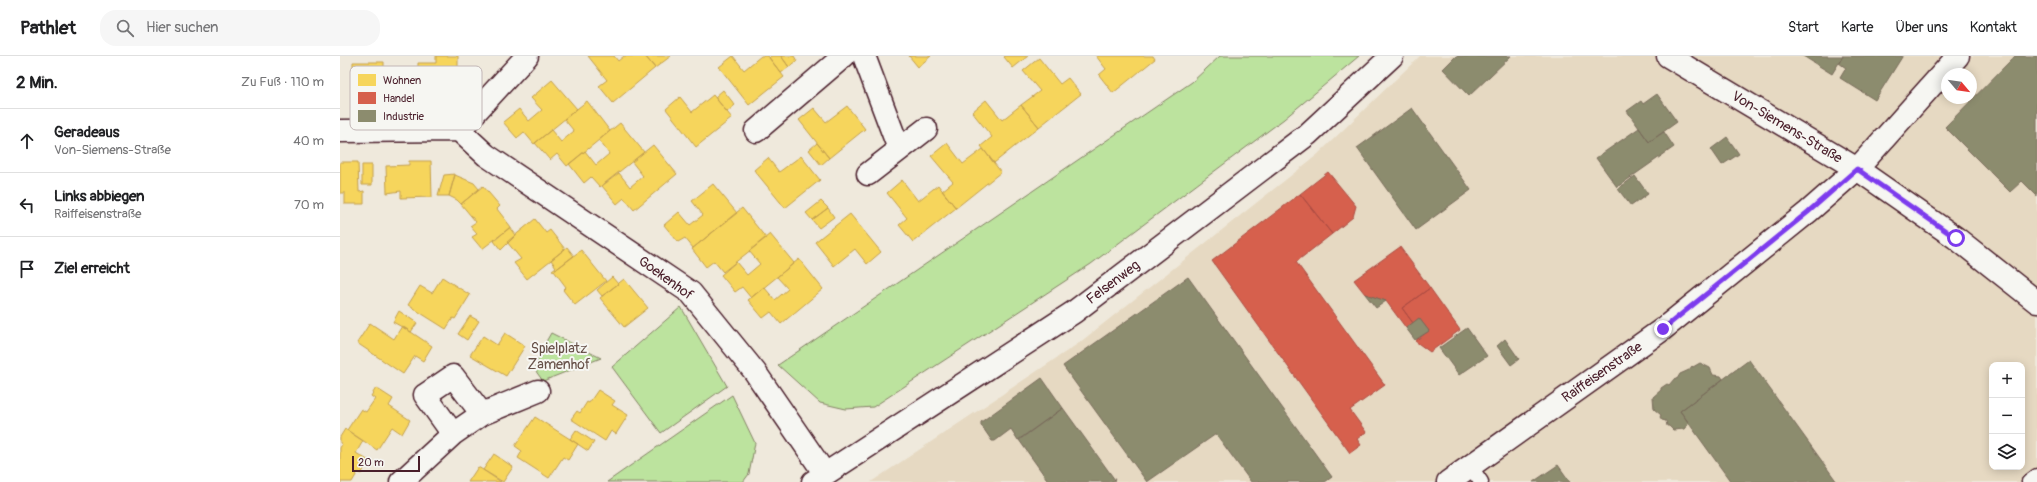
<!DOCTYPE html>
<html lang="de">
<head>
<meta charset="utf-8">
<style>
	:root { --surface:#fff; --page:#f6f6f6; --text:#202124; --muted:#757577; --line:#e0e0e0 }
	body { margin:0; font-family:Pangolin,sans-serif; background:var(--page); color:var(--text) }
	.controls { position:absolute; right:12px; bottom:12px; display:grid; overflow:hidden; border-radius:8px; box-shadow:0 2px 10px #0003 }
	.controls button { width:36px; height:36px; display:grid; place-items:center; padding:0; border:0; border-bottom:1px solid var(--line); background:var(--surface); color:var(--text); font:20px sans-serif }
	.compass { position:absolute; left:1601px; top:12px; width:36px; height:36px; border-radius:50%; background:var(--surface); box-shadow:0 2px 10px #0003; rotate:119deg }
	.scale { position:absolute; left:12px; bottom:10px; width:68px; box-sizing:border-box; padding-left:4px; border:2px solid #4a1f2b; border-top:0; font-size:11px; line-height:14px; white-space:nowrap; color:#4a1f2b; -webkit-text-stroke:3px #f6f6f2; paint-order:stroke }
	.stop { position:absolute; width:12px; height:12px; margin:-9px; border:3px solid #7c3aed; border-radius:50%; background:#fff }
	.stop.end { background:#7c3aed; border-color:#fff; box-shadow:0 1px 4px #0008 }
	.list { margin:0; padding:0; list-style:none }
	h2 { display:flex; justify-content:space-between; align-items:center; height:52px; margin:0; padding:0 16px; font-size:17px }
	h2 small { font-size:13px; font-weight:400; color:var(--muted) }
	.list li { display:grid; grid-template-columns:26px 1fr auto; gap:12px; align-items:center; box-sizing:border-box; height:64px; padding:0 16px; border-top:1px solid var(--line) }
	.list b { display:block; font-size:15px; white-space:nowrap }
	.list p { margin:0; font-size:13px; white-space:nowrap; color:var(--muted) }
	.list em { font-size:13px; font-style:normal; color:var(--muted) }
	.icon { flex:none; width:22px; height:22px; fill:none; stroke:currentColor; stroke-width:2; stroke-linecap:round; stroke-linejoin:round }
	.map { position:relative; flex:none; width:1697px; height:426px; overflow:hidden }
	header { display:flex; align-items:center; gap:24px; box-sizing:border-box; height:56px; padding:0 20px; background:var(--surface); border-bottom:1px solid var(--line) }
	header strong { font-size:19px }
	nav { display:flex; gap:22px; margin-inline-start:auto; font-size:14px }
	.search { width:280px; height:36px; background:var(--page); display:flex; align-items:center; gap:10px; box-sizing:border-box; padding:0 14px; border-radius:16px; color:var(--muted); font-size:15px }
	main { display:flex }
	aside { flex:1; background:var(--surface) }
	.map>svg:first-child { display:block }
</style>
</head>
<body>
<header>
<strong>Pathlet</strong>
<div class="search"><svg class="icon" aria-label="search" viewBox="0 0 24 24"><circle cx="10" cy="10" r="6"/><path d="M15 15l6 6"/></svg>Hier suchen</div>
<nav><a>Start</a><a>Karte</a><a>Über uns</a><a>Kontakt</a></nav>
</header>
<main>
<aside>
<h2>2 Min.<small>Zu Fuß · 110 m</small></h2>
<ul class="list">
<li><svg class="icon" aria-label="ahead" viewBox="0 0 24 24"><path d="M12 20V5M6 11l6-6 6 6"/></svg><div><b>Geradeaus</b><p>Von-Siemens-Straße</p></div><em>40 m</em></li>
<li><svg class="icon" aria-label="left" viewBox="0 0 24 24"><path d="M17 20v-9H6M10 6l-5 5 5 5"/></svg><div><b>Links abbiegen</b><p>Raiffeisenstraße</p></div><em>70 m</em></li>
<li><svg class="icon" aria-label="arrive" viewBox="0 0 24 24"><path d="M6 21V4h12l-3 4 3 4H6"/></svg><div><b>Ziel erreicht</b></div></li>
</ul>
</aside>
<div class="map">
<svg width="1697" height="426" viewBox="0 0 1697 426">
	<rect width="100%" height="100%" fill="#efe9dc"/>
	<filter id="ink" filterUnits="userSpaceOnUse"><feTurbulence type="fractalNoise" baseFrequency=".025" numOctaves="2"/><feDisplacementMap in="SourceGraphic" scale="8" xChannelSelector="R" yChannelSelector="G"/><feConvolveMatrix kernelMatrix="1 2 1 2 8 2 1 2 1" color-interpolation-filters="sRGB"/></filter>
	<g filter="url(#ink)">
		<path fill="#e6d9c2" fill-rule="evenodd" d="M1080 0H1697V426H531L739 287 977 99ZM1607 18H1631V42H1607ZM1652 309H1682V411H1652Z"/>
		<path fill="#bce39e" stroke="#838164" d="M880 0H1019L944 63 751 208 533 351 506 353 480 347 438 309 852 26Z
			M341 251 387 330 321 377 272 311Z
			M211 277 261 302 203 325 195 314 200 296Z
			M392 339 415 387 409 418 403 426H267Z"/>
		<path fill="#f6d55c" stroke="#c29e4d" d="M96 0H118V32H78V7H96Z
			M248 0H274L278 5 284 0H305L315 12 273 47 259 30 267 24Z
			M305 0H331L315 12Z
			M393 0 404 14 421 0H428L444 21 409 49 379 11Z
			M431 0H441L449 11 441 17 429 2Z
			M441 0H454L457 5 449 11Z
			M569 0H591L578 11Z
			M665 0H688L673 12 664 1Z
			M756 0H813L815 3 773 37 759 19 766 13Z
			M699 2 720 28 728 22 741 38 699 71 681 49 700 35 683 15Z
			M13 6H44V20H52V46L13 45Z
			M212 24 237 53 194 88 184 76 177 82 163 66 179 53 189 65 202 54 191 42Z
			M383 34 395 49 387 56 375 41Z
			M373 39 392 62 356 91 326 53 340 41 352 56Z
			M646 44 662 64 681 49 699 71 654 107 641 90 652 81 632 56Z
			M247 45 270 75 227 110 217 98 210 104 195 87 211 74 221 86 234 75 224 63Z
			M507 50 525 73 489 102 459 64 474 52 486 66Z
			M280 67 304 96 260 131 251 121 244 127 229 108 245 95 256 109 269 98 259 84Z
			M477 87 489 102 481 109 469 94Z
			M607 87 623 108 643 93 661 116 616 152 602 135 613 126 591 100Z
			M313 89 337 118 294 154 284 142 277 148 262 130 279 117 290 131 303 120 292 106Z
			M461 100 480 124 445 152 414 114 428 102 439 116Z
			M69 105H91L92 141 61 142V135L47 137 46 110 69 109Z
			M0 106H18L19 136 24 135V148H5V137H0Z
			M22 109H32V129H22Z
			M115 118 109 140H98L104 119Z
			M115 119 134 127 139 133 121 148 117 144 109 140Z
			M562 124 578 145 598 129 616 152 573 186 559 169 567 162 547 137Z
			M373 128 397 157 353 192 345 182 338 186 324 169 339 156 350 169 363 159 352 145Z
			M143 130 160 150 157 153 171 171 142 193 132 181 137 178 130 170 136 166 121 148Z
			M481 145 488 152 472 164 466 157Z
			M402 152 426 182 383 216 374 205 366 211 352 193Z
			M488 152 494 161 479 172 472 164Z
			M510 158 541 196 527 208 515 193 494 210 475 186Z
			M195 163 206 177 210 174 225 193 187 223 174 207 181 203 167 186Z
			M170 171 176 179 161 194 154 185Z
			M430 178 454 207 411 242 402 231 395 236 381 219 396 206 407 219 420 208 409 195Z
			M227 191 234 200 214 215 212 214 216 211 211 204Z
			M241 194 266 225 235 249 223 234 226 231 214 215Z
			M459 203 483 233 441 268 431 256 423 262 408 244 424 231 435 244 448 233 437 221Z
			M102 221 130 239 115 263 113 262 106 273 68 249 80 230 92 237Z
			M272 221 278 228 262 240 257 234Z
			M284 223 308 252 284 271 260 242Z
			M59 255 77 267 71 276 53 266Z
			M130 260 139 265 127 284 118 278Z
			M30 267 54 283 62 270 92 290 83 305 75 300 63 318 17 287Z
			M165 277 185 290 166 320 130 299 143 280 157 289Z
			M36 332 53 343 49 350 70 364 62 378 52 371 37 394 7 374 21 353 26 356 35 343 31 340Z
			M258 334 275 345 272 349 288 359 276 378 271 375 265 385 231 363 237 355 240 357 247 346 249 347Z
			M195 361 238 388 228 404 223 401 209 422 178 402 182 395 175 390Z
			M5 373 23 385 16 397 29 405 21 418 18 416 12 426H0V392L2 388 0 387V381Z
			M236 374 254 386 248 395 230 383Z
			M154 398 173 411 163 426 143 414Z
			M138 411 143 414 161 426H128Z"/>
		<path fill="#d6604d" stroke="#ac4c43" d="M988 116 1016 150 1013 161 992 178 960 138Z
			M960 138 992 178 956 206 1045 329 1010 354 1026 376 1017 383 1021 389 1010 397 872 205Z
			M1060 191 1090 232 1062 252 1073 267 1066 272 1046 245 1025 238 1014 224Z
			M1090 232 1120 274 1090 296 1075 285 1089 275 1079 262 1073 267 1062 252Z"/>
		<path fill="#8c8c6e" stroke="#786b5a" d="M1116 0H1171L1129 40 1103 13Z
			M1463 0H1503L1492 18Z
			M1503 0H1562V1L1535 44 1500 22 1506 12 1499 7Z
			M1675 0H1697V140L1682 125 1670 136 1605 71Z
			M1317 38 1337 66 1309 86 1287 55 1301 45 1303 48Z
			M1072 52 1131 134 1076 174 1017 92Z
			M1299 72 1309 86 1324 76 1334 91 1277 131 1256 102Z
			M1387 81 1399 98 1382 109 1371 93Z
			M1295 120 1308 138 1291 150 1278 133Z
			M848 221 992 421 985 426H911L876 378 807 426 723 310Z
			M1025 238 1046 245 1036 252Z
			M1079 262 1089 275 1075 284 1066 272Z
			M1127 272 1147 300 1119 319 1099 292Z
			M1165 283 1179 303 1171 309 1157 290Z
			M1409 304 1497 426H1391L1340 355Z
			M1360 307 1370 312 1373 319 1381 320 1383 323 1340 355 1349 367 1344 373 1333 374 1329 370H1327L1326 365 1322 364 1320 361 1321 359 1314 353 1313 341 1321 334V332L1327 328 1329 329 1335 322 1337 323 1340 318 1349 314 1352 310 1353 311Z
			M702 322 723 352 678 384 671 373 655 385H652L641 369V366Z
			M723 352 775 424 772 426H709L679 384Z
			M1218 409 1230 426H1193Z"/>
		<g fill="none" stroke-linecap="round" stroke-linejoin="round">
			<g stroke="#4a1f2b" stroke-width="17">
				<path id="lane" d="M1130 410 1141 426
					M1689 426 1697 420"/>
			</g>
			<g stroke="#4a1f2b" stroke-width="25">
				<path id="street" d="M524 0 559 93
					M1328 0 1517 113 1616 182 1697 246
					M119 74 146 99 351 237 415 316 485 418
					M0 75 119 74 187 0
					M416 75 504 0
					M528 118 586 73
					M113 378 85 339 113 320 142 358
					M61 426 113 378 142 358 198 335
					M473 426 734 256 968 78 1052 0
					M1108 426 1323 273 1468 156 1517 113 1618 0"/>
			</g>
			<use href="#lane" stroke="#f6f6f2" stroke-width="14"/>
			<use href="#street" stroke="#f6f6f2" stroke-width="22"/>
		</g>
	</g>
	<g fill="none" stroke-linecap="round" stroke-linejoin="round" filter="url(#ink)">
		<path stroke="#7c3aed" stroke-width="5" d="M1323 273 1468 156 1517 113 1616 182"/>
	</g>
	<g text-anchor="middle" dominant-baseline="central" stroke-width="4" stroke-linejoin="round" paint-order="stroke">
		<g font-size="14" fill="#4a1f2b" stroke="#f6f6f2">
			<text transform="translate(1447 71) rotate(31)">Von-Siemens-Straße</text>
			<text transform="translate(326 222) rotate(36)">Goekenhof</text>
			<text transform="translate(773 226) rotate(-37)">Felsenweg</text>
			<text transform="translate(1262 316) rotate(-35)">Raiffeisenstraße</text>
		</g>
		<g font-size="14" fill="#665048" stroke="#f6f6f2">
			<text x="219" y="292">Spielplatz<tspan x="219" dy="16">Zamenhof</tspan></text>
		</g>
	</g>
	<rect x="10" y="10" width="132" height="64" rx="6" fill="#f6f6f2" stroke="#c2b6b6" stroke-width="1"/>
	<rect x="18" y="18" width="18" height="12" fill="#f6d55c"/>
	<rect x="18" y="36" width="18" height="12" fill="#d6604d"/>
	<rect x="18" y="54" width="18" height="12" fill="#8c8c6e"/>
	<g font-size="11" fill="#4a1f2b">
		<text x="43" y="28">Wohnen</text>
		<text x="43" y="46">Handel</text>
		<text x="43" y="64">Industrie</text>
	</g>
</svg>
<div class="controls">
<button>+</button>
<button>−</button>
<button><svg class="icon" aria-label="layers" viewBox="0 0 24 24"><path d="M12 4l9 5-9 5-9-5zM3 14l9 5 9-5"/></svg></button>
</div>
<svg class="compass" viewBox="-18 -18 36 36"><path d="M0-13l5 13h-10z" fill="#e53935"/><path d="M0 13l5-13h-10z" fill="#757577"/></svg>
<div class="scale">20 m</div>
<div class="stop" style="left:1616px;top:182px"></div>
<div class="stop end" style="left:1323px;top:273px"></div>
</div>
</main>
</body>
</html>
